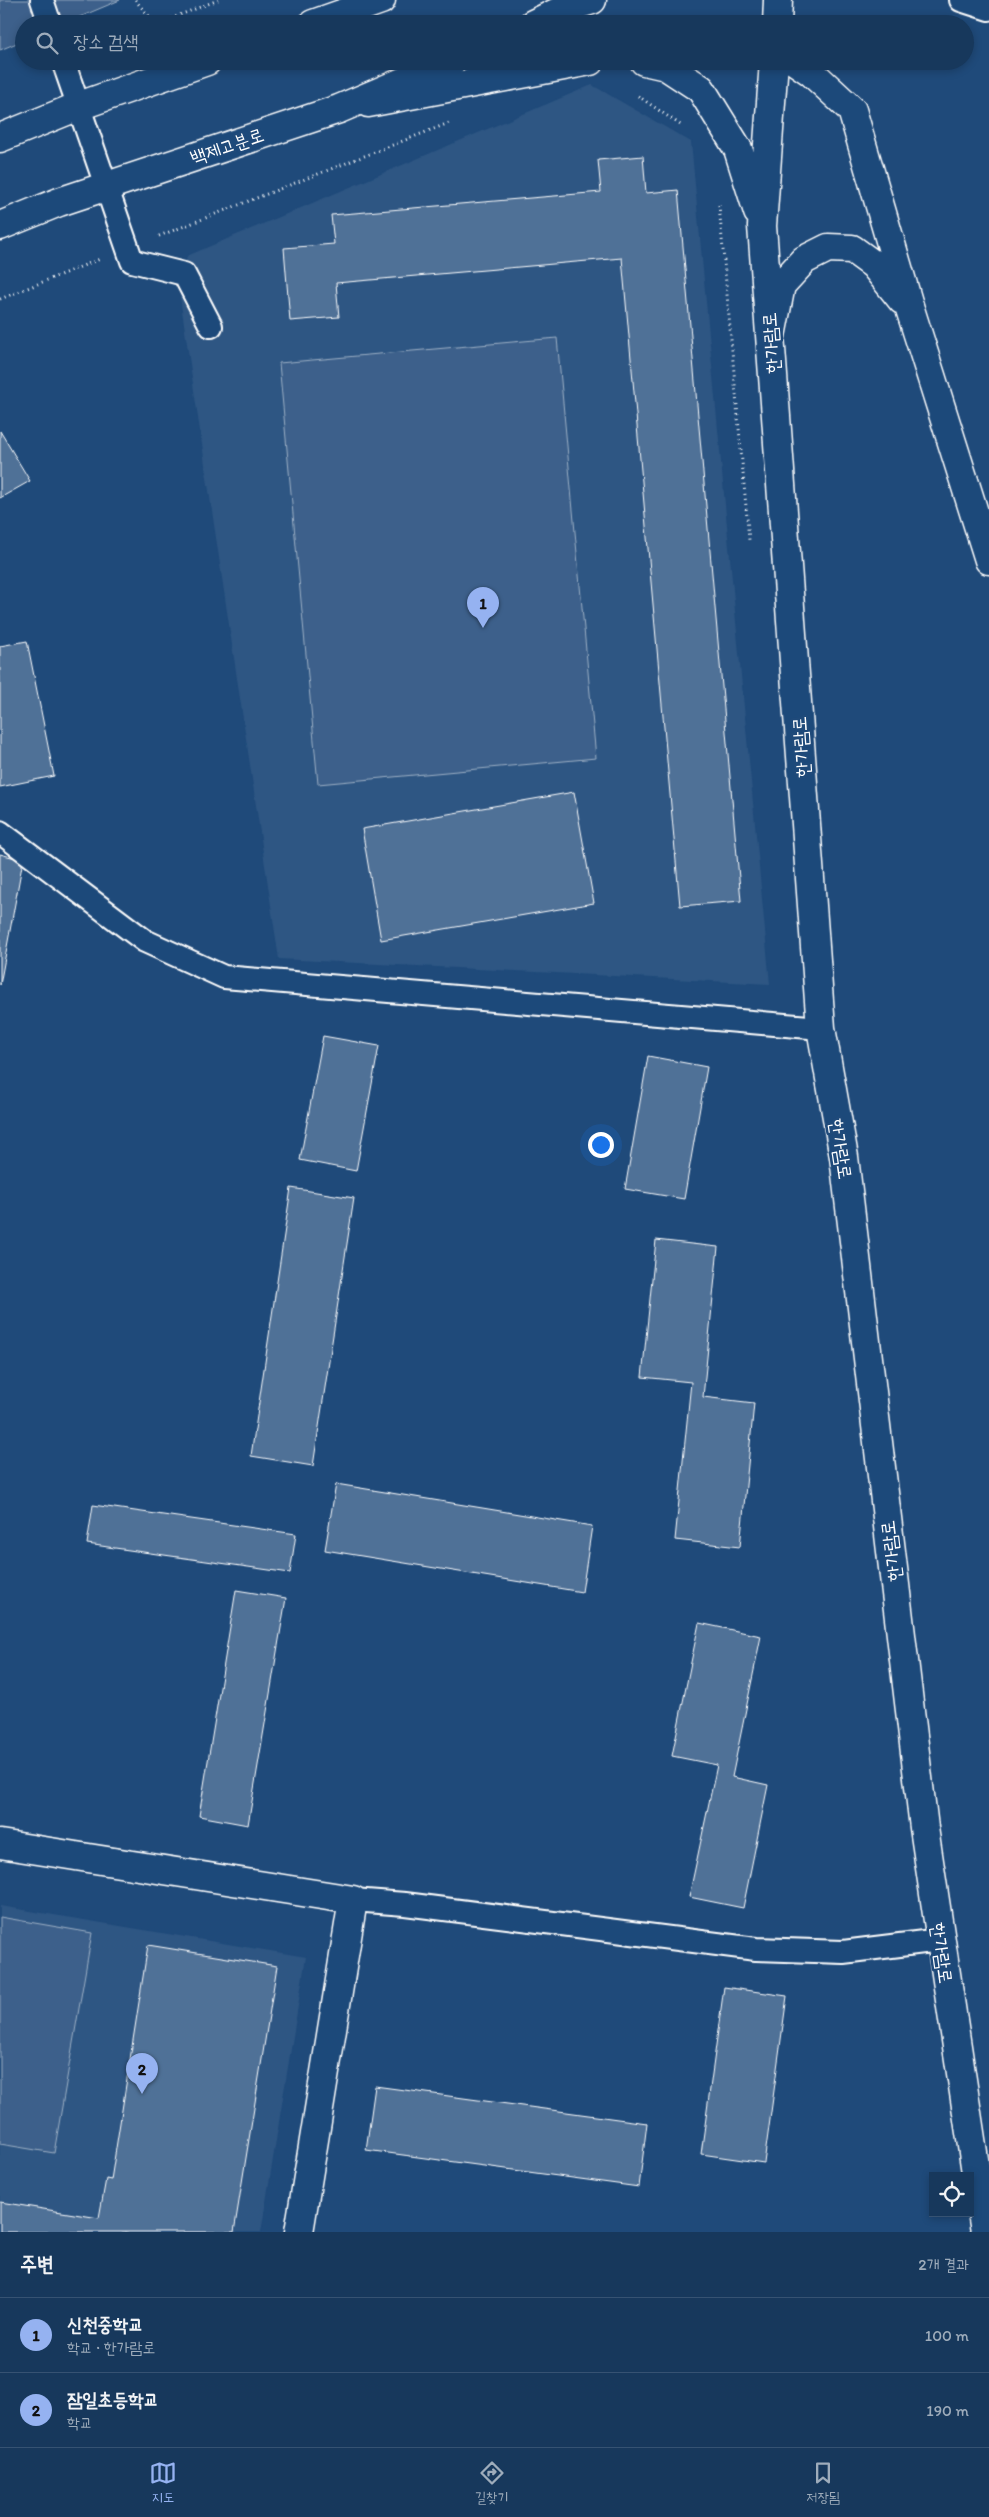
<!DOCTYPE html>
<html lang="ko">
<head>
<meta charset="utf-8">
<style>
	:root { --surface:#17385c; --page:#203f62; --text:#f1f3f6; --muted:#9eacbb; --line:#365272; --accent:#95b2f1 }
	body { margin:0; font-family:Itim,"Poor Story",sans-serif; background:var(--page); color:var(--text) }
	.controls { position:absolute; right:15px; bottom:15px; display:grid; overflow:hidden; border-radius:0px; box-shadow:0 2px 8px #0003 }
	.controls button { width:45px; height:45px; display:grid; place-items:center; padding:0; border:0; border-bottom:1px solid var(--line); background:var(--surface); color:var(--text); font:25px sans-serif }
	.you { position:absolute; left:600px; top:1144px; width:18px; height:18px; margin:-12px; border:4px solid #fff; border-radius:50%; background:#1a73e8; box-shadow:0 0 0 8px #1a73e833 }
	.badge { display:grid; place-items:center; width:32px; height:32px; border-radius:50%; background:var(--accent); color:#111; font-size:16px; font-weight:700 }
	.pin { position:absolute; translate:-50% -41px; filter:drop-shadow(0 1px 2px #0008) }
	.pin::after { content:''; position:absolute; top:26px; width:18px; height:15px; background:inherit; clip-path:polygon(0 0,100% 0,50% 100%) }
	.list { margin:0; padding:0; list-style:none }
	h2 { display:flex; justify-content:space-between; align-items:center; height:65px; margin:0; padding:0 20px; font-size:21px }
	h2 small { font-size:16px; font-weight:400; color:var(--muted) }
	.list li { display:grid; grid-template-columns:32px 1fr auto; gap:15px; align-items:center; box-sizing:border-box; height:75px; padding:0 20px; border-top:1px solid var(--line) }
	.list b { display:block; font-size:19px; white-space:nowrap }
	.list p { margin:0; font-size:16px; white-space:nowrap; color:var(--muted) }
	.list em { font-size:16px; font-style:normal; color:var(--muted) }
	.icon { flex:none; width:28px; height:28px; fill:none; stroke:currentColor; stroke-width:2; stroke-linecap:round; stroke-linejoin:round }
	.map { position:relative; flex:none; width:989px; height:2232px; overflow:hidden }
	.search { position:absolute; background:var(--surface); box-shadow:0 2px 8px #0003; left:15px; right:15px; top:15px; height:55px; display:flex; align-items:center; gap:12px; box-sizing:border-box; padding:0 18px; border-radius:28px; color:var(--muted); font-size:19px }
	.sheet { height:215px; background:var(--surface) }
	nav { display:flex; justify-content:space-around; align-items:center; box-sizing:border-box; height:70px; border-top:1px solid var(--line); background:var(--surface); font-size:14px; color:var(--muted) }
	nav a { display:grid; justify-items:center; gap:2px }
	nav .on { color:var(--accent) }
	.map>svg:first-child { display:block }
</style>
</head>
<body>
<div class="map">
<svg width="989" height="2232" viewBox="0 0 989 2232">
	<rect width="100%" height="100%" fill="#1f4a7a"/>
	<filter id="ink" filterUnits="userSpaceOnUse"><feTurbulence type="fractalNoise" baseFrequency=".02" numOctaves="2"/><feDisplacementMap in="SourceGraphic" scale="10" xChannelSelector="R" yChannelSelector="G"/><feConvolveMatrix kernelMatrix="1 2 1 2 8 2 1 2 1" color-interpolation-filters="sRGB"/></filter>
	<g filter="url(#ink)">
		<path fill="#2e5683" d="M592 85 691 142 770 984 279 959 180 297 187 256Z
			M0 1906 306 1957 261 2232H0Z"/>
		<path fill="#3c618b" stroke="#9eb0c5" d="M0 0H120L63 24H24V40L0 50Z
			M557 338 596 758 318 784 279 363Z
			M0 1917 92 1933 54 2153 0 2144Z"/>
		<path fill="#507197" stroke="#fff" d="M643 156 646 193 678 190 741 901 680 906 622 258 336 283 339 317 290 321 284 248 334 244 331 215 601 192 598 160Z
			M0 431 30 481 0 498Z
			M27 641 54 776 0 787V646Z
			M574 792 594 903 381 940 362 829Z
			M0 854 23 860 0 985Z
			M323 1036 379 1046 356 1171 300 1160Z
			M648 1056 707 1067 684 1199 625 1189Z
			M291 1188 354 1198 313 1466 251 1456Z
			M656 1240 718 1247 703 1397 754 1403 740 1547 675 1540 691 1382 642 1377Z
			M336 1484 592 1526 582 1592 325 1550Z
			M93 1505 296 1534 290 1573 87 1544Z
			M236 1590 286 1598 248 1825 199 1816Z
			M699 1623 761 1636 732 1777 768 1785 743 1908 689 1897 717 1765 672 1756Z
			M148 1945 277 1966 234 2232H0V2202L99 2218 106 2179 111 2180Z
			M724 1987 787 1996 764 2163 701 2154Z
			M375 2086 647 2123 639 2187 366 2150Z"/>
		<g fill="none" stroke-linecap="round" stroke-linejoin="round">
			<g stroke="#fff" stroke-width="26">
				<path id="service" d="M42 0 50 24
					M961 0 989 9
					M63 61 132 261 184 274 211 326
					M0 832 145 941 224 977 821 1028
					M353 1900 405 1904 756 1949 843 1952 940 1940"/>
			</g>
			<g stroke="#fff" stroke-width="31">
				<path id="minor" d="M0 1844 353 1900 299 2232"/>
			</g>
			<g stroke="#fff" stroke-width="31">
				<path id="tertiary" d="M777 24 778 0
					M644 61 666 66 701 89 738 149 758 212
					M774 61 762 226 821 1028 844 1157 924 1828 985 2232
					M368 103 590 61"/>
			</g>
			<g stroke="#fff" stroke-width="31">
				<path id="secondary" d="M313 24 381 0
					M533 24 566 8 592 0
					M0 138 79 106 207 61
					M0 226 59 202 339 109 452 61"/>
			</g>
			<g stroke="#fff" stroke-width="31">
				<path id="trunk" d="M795 61 811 72 852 110 910 309 989 560
					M771 336 781 285 804 260 828 248 852 249 874 265 902 300"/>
			</g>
			<path stroke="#fff" stroke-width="3" stroke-dasharray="1 4" stroke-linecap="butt" d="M135 0 156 24
				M157 24 218 0
				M638 96 682 126
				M719 205 749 540
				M159 236 449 123
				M0 299 100 259"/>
			<use href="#service" stroke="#1f4a7a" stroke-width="22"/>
			<use href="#minor" stroke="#1f4a7a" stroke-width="28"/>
			<use href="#tertiary" stroke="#1f4a7a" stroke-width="28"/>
			<use href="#secondary" stroke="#1f4a7a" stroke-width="28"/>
			<use href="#trunk" stroke="#1f4a7a" stroke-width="28"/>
		</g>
	</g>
	<g text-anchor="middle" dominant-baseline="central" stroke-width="5" stroke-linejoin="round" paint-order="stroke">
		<g font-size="19" fill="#fff" stroke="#1f4a7a">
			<text transform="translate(227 146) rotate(-19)">백제고분로</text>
			<text transform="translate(771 343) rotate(-94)">한가람로</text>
			<text transform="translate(801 747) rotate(-94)">한가람로</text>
			<text transform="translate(841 1149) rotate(81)">한가람로</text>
			<text transform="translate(891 1551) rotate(-97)">한가람로</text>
			<text transform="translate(942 1953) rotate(82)">한가람로</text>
		</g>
	</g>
</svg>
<div class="controls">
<button><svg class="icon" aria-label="locate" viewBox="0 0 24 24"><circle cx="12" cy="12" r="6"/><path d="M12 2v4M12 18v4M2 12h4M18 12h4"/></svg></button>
</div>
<div class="you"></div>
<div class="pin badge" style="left:483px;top:628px">1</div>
<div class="pin badge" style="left:142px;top:2094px">2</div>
<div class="search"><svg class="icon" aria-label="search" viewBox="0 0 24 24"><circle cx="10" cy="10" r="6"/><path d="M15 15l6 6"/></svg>장소 검색</div>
</div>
<section class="sheet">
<h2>주변<small>2개 결과</small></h2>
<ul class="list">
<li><span class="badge">1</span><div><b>신천중학교</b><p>학교 · 한가람로</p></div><em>100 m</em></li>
<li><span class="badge">2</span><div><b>잠일초등학교</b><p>학교</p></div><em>190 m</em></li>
</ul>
</section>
<nav>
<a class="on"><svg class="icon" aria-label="map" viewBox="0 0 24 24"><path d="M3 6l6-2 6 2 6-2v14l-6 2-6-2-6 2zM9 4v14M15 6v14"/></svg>지도</a>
<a><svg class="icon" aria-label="directions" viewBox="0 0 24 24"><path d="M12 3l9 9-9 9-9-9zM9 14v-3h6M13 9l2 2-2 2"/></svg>길찾기</a>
<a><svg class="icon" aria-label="saved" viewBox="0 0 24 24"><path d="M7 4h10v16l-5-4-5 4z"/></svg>저장됨</a>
</nav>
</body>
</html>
